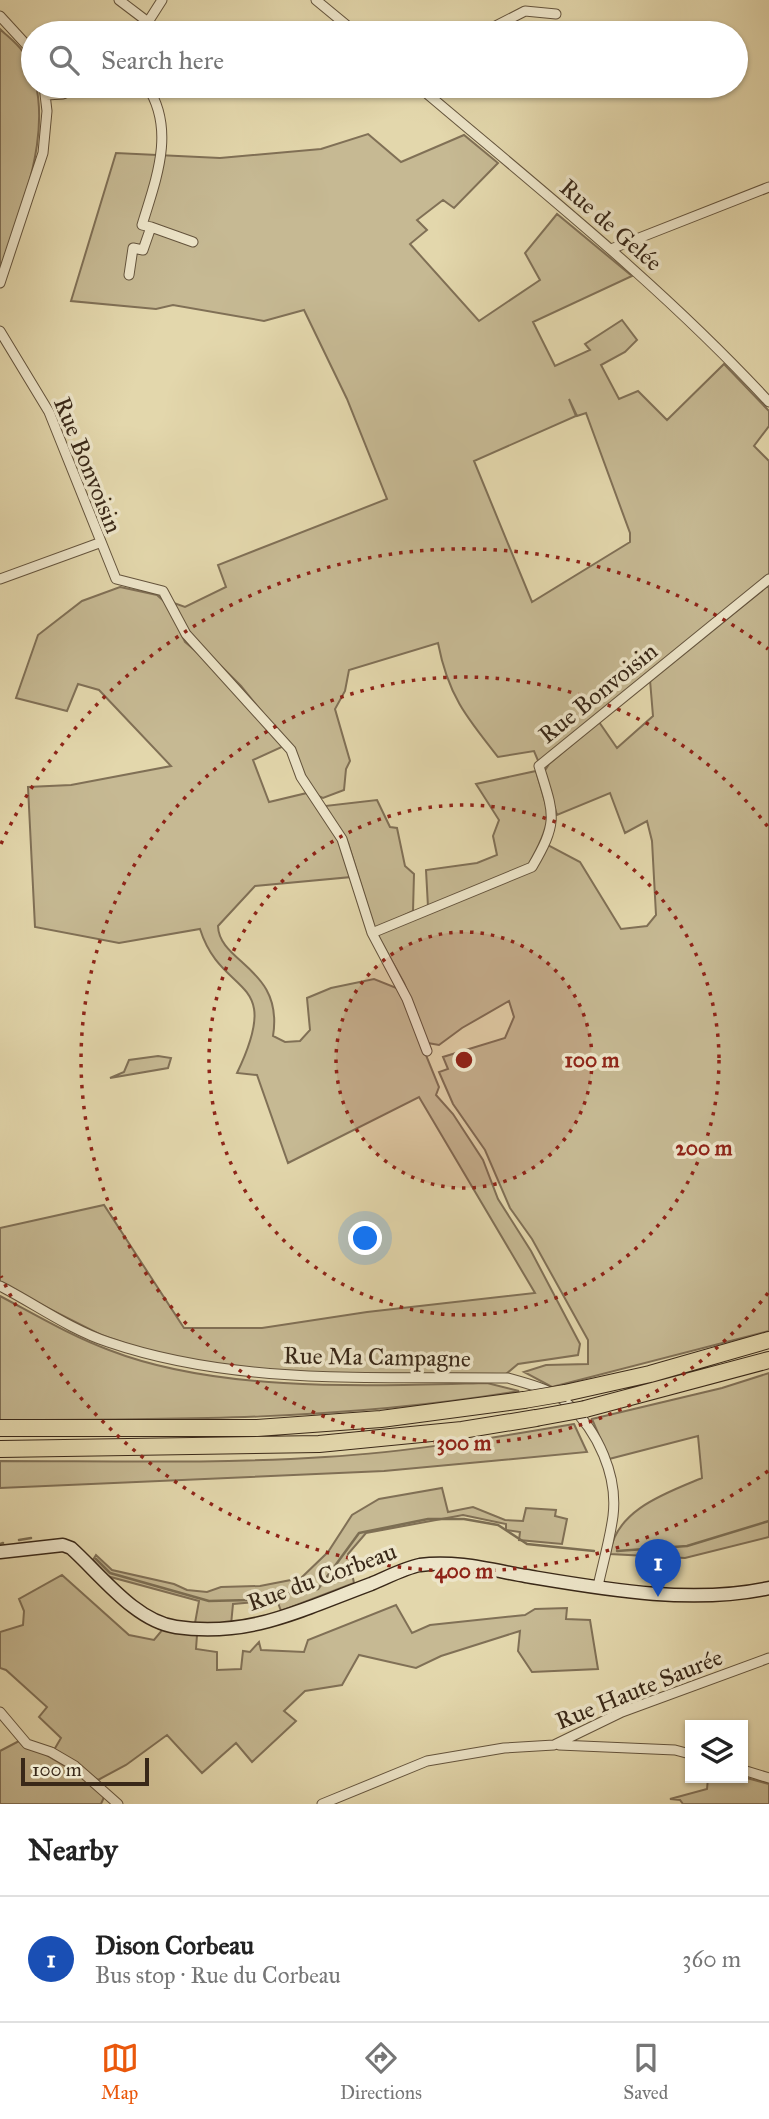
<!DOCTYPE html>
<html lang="en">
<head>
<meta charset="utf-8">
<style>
	:root { --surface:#fff; --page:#f2f2f2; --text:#222; --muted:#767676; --line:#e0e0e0; --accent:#ea580c }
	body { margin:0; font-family:"IM FELL Great Primer",serif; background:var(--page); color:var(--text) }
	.controls { position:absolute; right:21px; bottom:21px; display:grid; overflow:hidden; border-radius:0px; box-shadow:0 2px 5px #0004 }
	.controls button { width:63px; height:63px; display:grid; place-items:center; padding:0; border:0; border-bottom:2px solid var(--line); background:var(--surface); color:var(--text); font:35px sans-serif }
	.scale { position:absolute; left:21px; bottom:18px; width:128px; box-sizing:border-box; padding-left:7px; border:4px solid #392818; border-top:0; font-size:19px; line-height:24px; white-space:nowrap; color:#392818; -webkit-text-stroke:5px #ede5c9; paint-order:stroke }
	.you { position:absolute; left:366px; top:1239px; width:24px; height:24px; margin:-18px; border:5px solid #fff; border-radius:50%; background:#1a73e8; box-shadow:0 0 0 10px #1a73e833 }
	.badge { display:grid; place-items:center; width:46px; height:46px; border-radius:50%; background:var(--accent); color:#fff; font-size:23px; font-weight:700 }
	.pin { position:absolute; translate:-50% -58px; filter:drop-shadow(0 2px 4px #0008) }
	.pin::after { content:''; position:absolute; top:37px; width:24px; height:21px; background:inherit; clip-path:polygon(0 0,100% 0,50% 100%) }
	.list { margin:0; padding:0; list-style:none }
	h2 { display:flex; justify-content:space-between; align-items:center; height:91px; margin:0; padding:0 28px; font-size:30px }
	h2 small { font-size:23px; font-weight:400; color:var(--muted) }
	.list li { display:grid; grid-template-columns:46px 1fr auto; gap:21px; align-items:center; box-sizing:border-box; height:126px; padding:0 28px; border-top:2px solid var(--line) }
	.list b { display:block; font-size:26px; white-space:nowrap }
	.list p { margin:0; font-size:23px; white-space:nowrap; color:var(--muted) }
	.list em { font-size:23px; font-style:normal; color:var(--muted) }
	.icon { flex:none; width:38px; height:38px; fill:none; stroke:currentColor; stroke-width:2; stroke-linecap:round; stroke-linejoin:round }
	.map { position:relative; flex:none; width:769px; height:1804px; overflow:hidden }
	.search { position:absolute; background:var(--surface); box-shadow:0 2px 5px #0004; left:21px; right:21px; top:21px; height:77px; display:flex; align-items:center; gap:18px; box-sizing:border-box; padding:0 24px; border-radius:38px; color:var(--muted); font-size:26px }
	.sheet { height:217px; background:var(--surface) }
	nav { display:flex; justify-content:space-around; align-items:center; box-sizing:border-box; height:98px; border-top:2px solid var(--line); background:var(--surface); font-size:19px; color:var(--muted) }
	nav a { display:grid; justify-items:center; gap:4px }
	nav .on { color:var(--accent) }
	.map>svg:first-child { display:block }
</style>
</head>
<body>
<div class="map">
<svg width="769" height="1804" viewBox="0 0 769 1804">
	<rect width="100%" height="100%" fill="#e3d7ac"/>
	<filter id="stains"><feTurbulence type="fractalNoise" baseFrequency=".00286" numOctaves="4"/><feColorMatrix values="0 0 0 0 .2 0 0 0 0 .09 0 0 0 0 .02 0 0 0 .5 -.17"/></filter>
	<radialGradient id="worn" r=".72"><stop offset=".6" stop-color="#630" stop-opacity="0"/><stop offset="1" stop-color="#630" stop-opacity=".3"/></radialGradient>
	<path fill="#c6b993" stroke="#807056" stroke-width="2" fill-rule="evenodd" d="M0 29C7 36 17 43 23 52 62 116 21 207 0 274Z
		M368 134 401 162 464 135 498 163 454 208 443 200 417 220 427 230 410 244 479 321 540 280 525 253 557 214 632 276 533 322 555 366 590 350 585 344 622 320 637 340 625 352 601 365 619 399 638 391 667 420 724 364 769 411V426L754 446 769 461V575L539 763 534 751 498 757C466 717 448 695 438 643L349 670 345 691 335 709 350 761 346 769 344 790 323 798 316 795 306 780 297 755 241 686 190 635 174 603 185 607 226 587 218 565 387 499 347 399 304 310 264 321 173 305 156 309 71 301 116 153 220 158 321 149ZM569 399 577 416 586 413 630 533V542L532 602 474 461 576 416Z
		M769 585V1331L552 1387 524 1372 546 1365 588 1364V1340L532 1239 510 1208 485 1150 453 1104 439 1072 448 1069 443 1057 505 1038 514 1017 509 1001 462 1028 439 1045 428 1043 404 983 377 934 535 868 548 845 580 862 621 929 647 926 656 915 652 841 647 821 625 833 610 793 557 815 544 772 549 764 599 722 617 748 653 716 650 680Z
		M120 587 157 595 167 604 185 642 213 666 284 746 253 760 269 802 307 793 341 844 351 877 255 886 218 926C219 963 284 968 273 1036L285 1042 300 1041 310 1030 307 998 331 988 374 979 399 989 439 1087 436 1095 453 1114 483 1160 498 1199 531 1251 580 1344 578 1355 518 1364 506 1374 277 1373 168 1358 101 1335 0 1284V1228L104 1205 184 1328H262L367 1312 535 1293 419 1097 288 1163 257 1075 237 1073C285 973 222 999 200 929L119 943 35 927 28 787 71 785 171 766 99 690 78 684 67 711 16 698 38 635 82 601Z
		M536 771 551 822 529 866 428 907 426 870 477 863 497 855 493 836 499 820 476 784Z
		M377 800 390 827 397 828 405 866 414 874 413 911 375 930 348 843 325 806Z
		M158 1056 171 1058 168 1068 110 1078 124 1072 129 1060Z
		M0 1296C36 1315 71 1336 109 1350 219 1393 370 1386 487 1383L519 1391C347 1420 174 1420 0 1420Z
		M769 1373V1537L685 1558 610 1554C615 1510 666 1493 702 1478L698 1436 609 1459 592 1419 722 1388Z
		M574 1424 587 1452 384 1471 0 1488V1461C108 1461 217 1464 325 1457 409 1452 492 1438 574 1424Z
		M442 1488 448 1512 473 1507 505 1520 523 1521 526 1508 556 1510 555 1516 567 1519 562 1544 519 1540 520 1532 506 1530V1524L463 1515 366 1533 348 1554 354 1583 281 1611 277 1600 233 1604 231 1625 195 1623 199 1601 107 1576 93 1560 96 1555 112 1570 174 1584 187 1590 207 1592 221 1587 260 1586 301 1578 328 1552 352 1515 379 1499Z
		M62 1575 129 1635 154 1640 163 1629 197 1635 196 1649 217 1652V1670L241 1669 243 1651 250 1652 259 1642 261 1650 304 1652 308 1640 396 1605 412 1633 430 1625 525 1615 535 1609 567 1608 566 1619 590 1620 598 1669 532 1672 518 1651 520 1631 441 1656 416 1668 359 1655 342 1685 305 1691 284 1711 296 1721 252 1762 236 1743 202 1773 167 1735 126 1765 98 1780 54 1750 61 1738 39 1717 47 1707 6 1670 0 1668V1632L23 1625 24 1611 19 1599Z
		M21 1740 80 1775 105 1795 101 1804H0V1751Z
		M743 1777 769 1784V1804H683L680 1800 670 1799 707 1789 708 1778Z"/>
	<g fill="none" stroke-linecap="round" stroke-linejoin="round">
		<path stroke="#7c6e53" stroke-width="2.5" d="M19 1540 31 1538
			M0 1544 3 1543
			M617 1551 687 1546 769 1521
			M96 1559 110 1573 209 1601 250 1600 318 1589 359 1533 428 1519H464L498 1525 527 1544 594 1551"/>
		<g stroke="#64543d" stroke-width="11">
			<path id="street" d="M119 0 148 22
				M316 0 356 33
				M0 16 33 52
				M141 33 162 0
				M482 33 525 11 556 14
				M418 86C538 188 662 286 769 402
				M46 95 63 94 80 86
				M151 227 193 242
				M611 249 769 187
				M129 275 133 248 143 250 151 227 142 225C156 179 176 130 147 86
				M0 283 43 153 47 111 44 86
				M0 331 49 412 116 579 163 591 186 634 291 750 301 777 342 839 372 933 407 999 427 1051
				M0 579 99 543
				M372 933 532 867C559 821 554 815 539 766L769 579
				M0 1286C35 1304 71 1330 108 1342 237 1386 374 1376 508 1378 528 1384 552 1389 568 1404 598 1431 618 1476 613 1516 610 1539 603 1563 598 1586
				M0 1712 27 1744 51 1752 75 1766 118 1804
				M559 1745 675 1750 690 1754
				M743 1770 769 1778
				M322 1804 427 1761 504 1748 554 1745 622 1712 769 1658"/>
		</g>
		<g stroke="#392818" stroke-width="15">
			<path id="secondary" d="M0 1552 63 1545 71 1548C101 1575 135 1621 176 1627 250 1638 303 1609 371 1584 386 1578 404 1568 420 1565 455 1560 492 1570 526 1576 604 1589 691 1605 769 1588"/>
		</g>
		<g stroke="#392818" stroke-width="18">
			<path id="highway" d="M565 1393 650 1374 769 1340
				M585 1409 769 1360
				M0 1428H257L381 1419 524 1400
				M0 1449 319 1444 462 1430 536 1418"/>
		</g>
		<use href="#street" stroke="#ede5c9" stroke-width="9"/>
		<use href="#secondary" stroke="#ede5c9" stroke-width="12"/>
		<use href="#highway" stroke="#e3d7ac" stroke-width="16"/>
		<g stroke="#392818" stroke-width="18" stroke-linecap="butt">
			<path id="highway-bridge" d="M524 1400 565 1393
				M536 1418 585 1409"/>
		</g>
		<use href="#highway-bridge" stroke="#e3d7ac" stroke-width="16"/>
	</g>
	<circle cx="464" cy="1060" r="128" fill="#8f2418" fill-opacity=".12"/>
	<g fill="none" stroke="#8f2418" stroke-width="3.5" stroke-dasharray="3.5 7">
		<circle cx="464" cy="1060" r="128"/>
		<circle cx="464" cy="1060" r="255"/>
		<path d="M768 1293A383 383 0 1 1 768 827"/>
		<path d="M768 1471A511 511 0 0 1 1 1276M1 844A511 511 0 0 1 768 649"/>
	</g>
	<g text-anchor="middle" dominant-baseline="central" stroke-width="7" stroke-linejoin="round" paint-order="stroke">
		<g font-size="24" fill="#392818" stroke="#ede5c9">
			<text transform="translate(611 225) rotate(41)">Rue de Gelée</text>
			<text transform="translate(88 465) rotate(68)">Rue Bonvoisin</text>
			<text transform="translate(598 693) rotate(-39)">Rue Bonvoisin</text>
			<text transform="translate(377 1357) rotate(1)">Rue Ma Campagne</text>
			<text transform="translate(322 1577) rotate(-20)">Rue du Corbeau</text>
			<text transform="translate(639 1689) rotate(-22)">Rue Haute Saurée</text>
		</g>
	</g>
	<circle cx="464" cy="1060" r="10" fill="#8f2418" stroke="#ede5c9" stroke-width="3.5"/>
	<g font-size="21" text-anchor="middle" font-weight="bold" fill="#8f2418" stroke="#ede5c9" stroke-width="7" stroke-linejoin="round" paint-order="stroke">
		<text x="592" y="1067">100 m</text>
		<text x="704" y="1155">200 m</text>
		<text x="464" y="1450">300 m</text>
		<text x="464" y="1578">400 m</text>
	</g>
	<rect width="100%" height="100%" filter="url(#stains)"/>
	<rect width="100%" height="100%" fill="url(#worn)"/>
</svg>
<div class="controls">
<button><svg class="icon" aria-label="layers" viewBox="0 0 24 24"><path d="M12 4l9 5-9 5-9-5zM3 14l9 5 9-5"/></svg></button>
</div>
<div class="scale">100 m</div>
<div class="you"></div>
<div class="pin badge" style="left:658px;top:1597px;background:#1a4fb4">1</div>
<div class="search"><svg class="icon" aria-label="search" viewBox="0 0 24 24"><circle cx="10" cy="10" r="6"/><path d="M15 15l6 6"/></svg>Search here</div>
</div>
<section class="sheet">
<h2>Nearby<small></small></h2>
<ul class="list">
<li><span class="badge" style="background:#1a4fb4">1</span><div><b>Dison Corbeau</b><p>Bus stop · Rue du Corbeau</p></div><em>360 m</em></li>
</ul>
</section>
<nav>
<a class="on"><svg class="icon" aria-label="map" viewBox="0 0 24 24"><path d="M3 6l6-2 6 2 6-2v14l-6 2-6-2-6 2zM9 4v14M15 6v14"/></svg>Map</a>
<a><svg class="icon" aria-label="directions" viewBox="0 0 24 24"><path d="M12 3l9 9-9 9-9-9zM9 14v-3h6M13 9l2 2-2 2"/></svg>Directions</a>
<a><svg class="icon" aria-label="saved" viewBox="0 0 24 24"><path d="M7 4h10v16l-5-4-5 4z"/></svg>Saved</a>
</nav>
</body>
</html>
